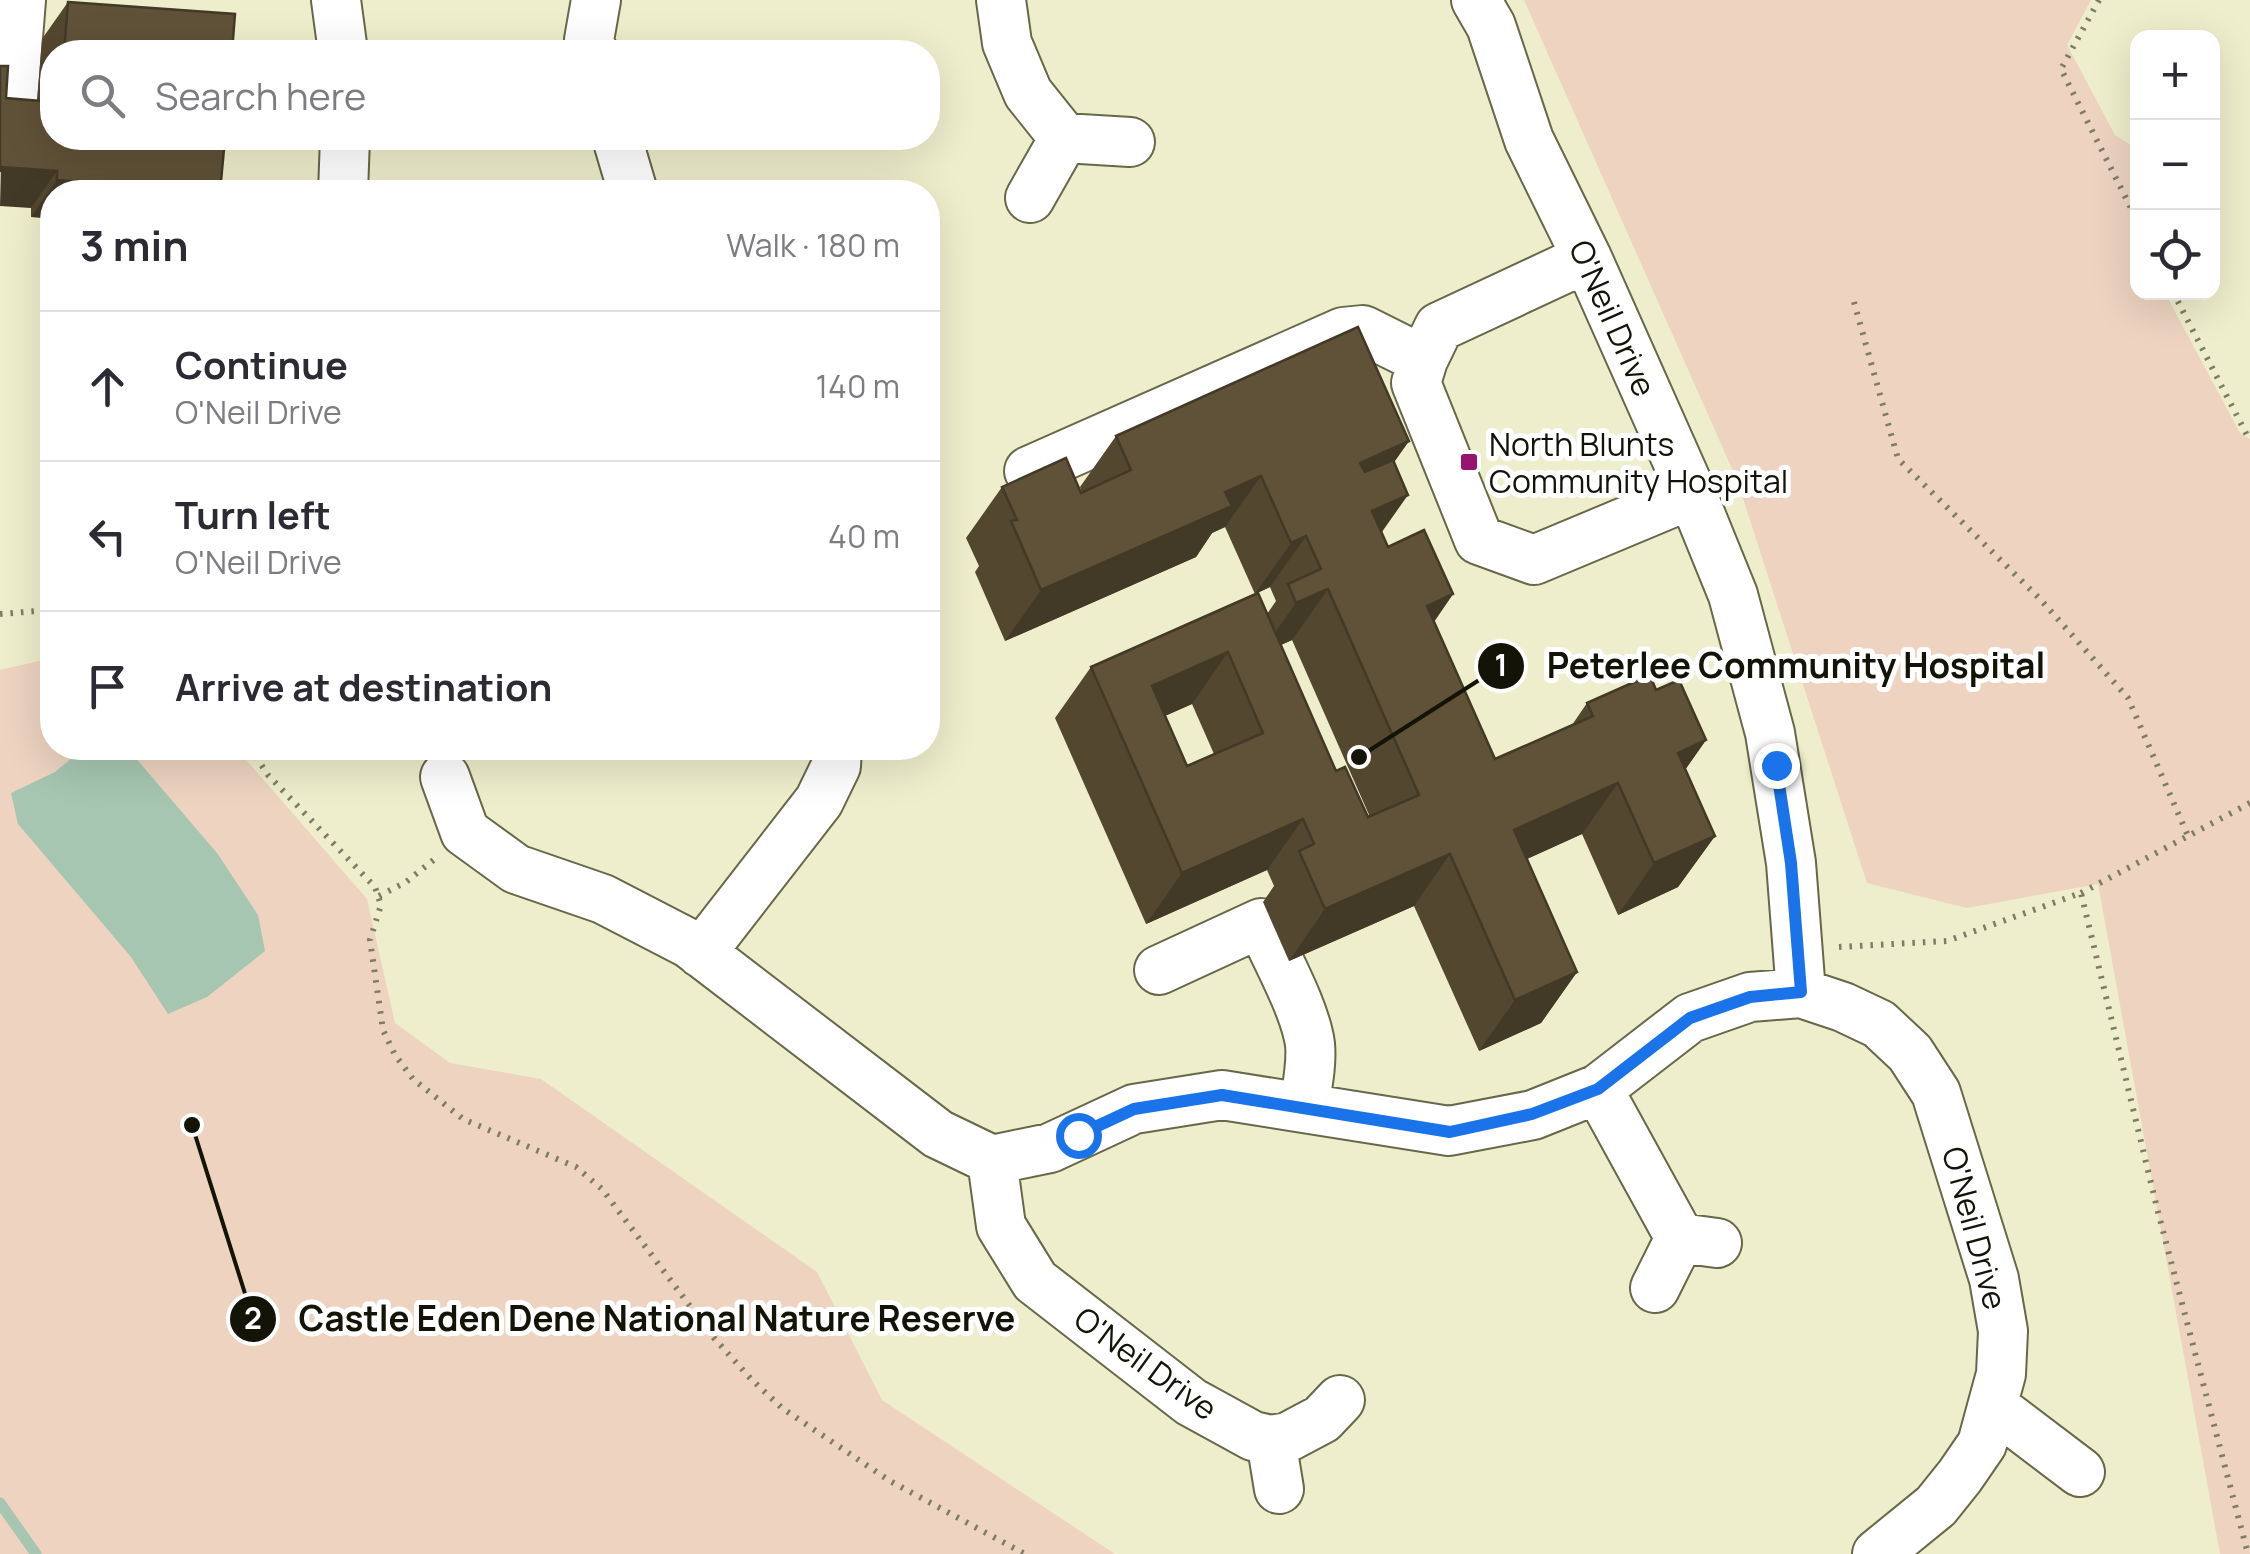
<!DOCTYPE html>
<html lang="en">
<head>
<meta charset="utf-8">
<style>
	:root { --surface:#fff; --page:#f7f7f7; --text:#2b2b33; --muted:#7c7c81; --line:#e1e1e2 }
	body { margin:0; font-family:Manrope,sans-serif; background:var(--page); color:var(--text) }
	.controls { position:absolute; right:30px; top:30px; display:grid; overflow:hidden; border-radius:20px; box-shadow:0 10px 40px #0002 }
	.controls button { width:90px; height:90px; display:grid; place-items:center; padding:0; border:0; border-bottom:2px solid var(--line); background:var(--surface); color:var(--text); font:50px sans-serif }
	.stop { position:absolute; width:30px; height:30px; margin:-22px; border:8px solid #1a73e8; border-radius:50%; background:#fff }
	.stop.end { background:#1a73e8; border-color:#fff; box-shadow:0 2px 10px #0008 }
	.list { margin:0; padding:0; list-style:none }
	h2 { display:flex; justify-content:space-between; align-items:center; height:130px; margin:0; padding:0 40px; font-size:42px }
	h2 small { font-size:32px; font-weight:400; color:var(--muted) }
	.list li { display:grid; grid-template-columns:65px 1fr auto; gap:30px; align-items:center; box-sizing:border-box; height:150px; padding:0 40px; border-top:2px solid var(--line) }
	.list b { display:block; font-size:38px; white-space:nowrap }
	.list p { margin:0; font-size:32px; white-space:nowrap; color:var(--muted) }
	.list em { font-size:32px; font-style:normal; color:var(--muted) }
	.icon { flex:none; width:55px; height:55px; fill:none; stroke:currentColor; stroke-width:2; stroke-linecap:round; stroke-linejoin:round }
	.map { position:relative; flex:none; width:2250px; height:1554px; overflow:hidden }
	.search { position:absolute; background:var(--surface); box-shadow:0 10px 40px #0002; left:40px; top:40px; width:900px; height:110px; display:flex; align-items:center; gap:25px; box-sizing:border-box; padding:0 35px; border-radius:40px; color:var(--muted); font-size:38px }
	.panel { position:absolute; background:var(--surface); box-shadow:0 10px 40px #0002; left:40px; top:180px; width:900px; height:580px; border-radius:40px }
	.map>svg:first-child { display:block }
</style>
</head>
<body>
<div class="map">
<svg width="2250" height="1554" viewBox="0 0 2250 1554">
	<rect width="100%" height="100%" fill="#eec"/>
	<path fill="#edd3c0" d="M1524 0H2091L2067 45 2115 135 2137 149 2138 292 2165 293 2240 433 2250 439V1554H2220L2098 884 1967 908 1867 883 1737 480Z
		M52 658V748H236L367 899 395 1023 450 1063 541 1079 817 1272 882 1400 1115 1554H0V670Z"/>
	<path fill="#a6c6b1" d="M84 748H127L217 853 258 915 265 951 207 997 168 1014 131 957 18 824 11 793 55 772Z"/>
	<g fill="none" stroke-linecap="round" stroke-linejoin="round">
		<path stroke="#a6c6b1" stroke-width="11" d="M0 1503 36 1554"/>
		<g stroke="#676749" stroke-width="52">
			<path id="minor" d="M336 0 343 52
				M1001 0 1007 43 1028 93 1064 138 1030 198
				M1476 0 1491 26 1529 140 1587 258 1692 494 1733 595 1770 733 1791 863 1801 993
				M593 52 589 40 596 0
				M10 138 21 0
				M617 138 633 192
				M1064 138 1130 142
				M343 192 345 138
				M1587 258 1439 327 1423 360 1416 383 1479 540 1534 560 1692 494
				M1029 471 1343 332 1363 330 1423 360
				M445 777 465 832 516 869 603 899 690 944 938 1134 992 1160 1050 1148 1134 1109 1222 1095 1449 1131 1533 1115 1598 1089 1690 1018 1750 997 1801 993 1843 1007 1879 1024 1910 1053 1936 1093 1994 1279 2003 1331 2001 1374 1982 1444 1960 1476 1936 1506 1877 1554
				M701 953 819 801 836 766 837 748
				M1159 970 1261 923C1276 958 1305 1008 1310 1044 1312 1065 1307 1087 1304 1108
				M1598 1089 1680 1238
				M992 1160 1001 1226 1035 1281 1191 1402 1253 1436 1271 1440 1288 1437 1322 1419 1340 1400
				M1655 1288 1680 1238 1717 1243
				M1993 1406 2080 1472
				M1271 1440 1279 1489"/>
		</g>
		<path stroke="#7d7d67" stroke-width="6" stroke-dasharray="2.5 8" stroke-linecap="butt" d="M2099 0 2061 69 2138 222
			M2173 292 2250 441
			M1854 302 1898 459 2040 599 2128 698 2188 836
			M0 614 38 611 52 614
			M250 748 268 775 375 887 381 905 370 940 383 1030 395 1055 413 1079 463 1119 576 1167 602 1189 714 1338 751 1379 782 1408 890 1481 1025 1554
			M2081 893 2250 803
			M379 896 406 882 436 858
			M1839 947 1947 941 2081 893 2158 1212 2248 1554"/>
		<use href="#minor" stroke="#fff" stroke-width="48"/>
	</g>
	<path fill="#534730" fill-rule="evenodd" d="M68 2 232 52H52V138H225L31 217V208L6 98 37 101 42 39Z
		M1116 436 1409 441 1394 462 1382 533 1388 547 1453 594 1434 622 1495 759 1572 725 1587 703 1656 690 1706 740 1685 770 1715 836 1678 887 1618 915 1582 834 1527 859 1577 972 1541 1023 1479 1051 1414 906 1289 961 1263 902 1274 886 1267 870 1146 924 1055 718 1091 667 1267 614 1276 601 1270 587 1255 594 1225 527 1212 533 1196 557 1005 641 975 572 979 566 966 538 1002 487 1082 493 1080 487ZM1292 640 1370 817H1368L1336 771 1281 645ZM1192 704 1214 754 1187 766 1165 716Z"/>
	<path fill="#433927" d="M1 167 57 171 31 208 0 206Z
		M57 180 200 192H52V219L31 217Z
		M1409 441 1373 492 1360 463Z
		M1261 476 1225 527 1212 533 1196 557 1005 641 1041 590 1225 492Z
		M1408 495 1372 546V511Z
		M1306 536 1270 587 1255 594 1291 543Z
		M1328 589 1292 640 1260 654 1296 603Z
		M1453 594 1417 646 1427 606Z
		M1228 652 1192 704 1121 735 1152 686Z
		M1706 740 1670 791 1678 753Z
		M1618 783 1582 834 1478 881 1514 830Z
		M1303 819 1267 870 1146 924 1182 873Z
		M1715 836 1678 887 1618 915 1654 863Z
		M1450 854 1414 906 1289 961 1325 909Z
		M1577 972 1541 1023 1479 1051 1515 1000Z"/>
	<path fill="#605238" stroke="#433927" stroke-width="2.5" fill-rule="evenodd" d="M68 2 235 14 232 52H64Z
		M0 66H8L6 98 52 102V138H225L220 192H200L57 180V171L1 167 0 172Z
		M1358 327 1409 441 1360 463 1365 472 1393 460 1408 495 1372 511 1388 547 1424 530 1453 594 1427 606 1495 759 1593 716 1587 703 1650 675 1656 690 1679 680 1706 740 1678 753 1715 836 1654 863 1618 783 1514 830 1577 972 1515 1000 1450 854 1325 909 1299 851 1314 844 1303 819 1182 873 1091 667 1258 593 1336 771 1345 767 1368 817 1419 795 1328 589 1296 603 1288 584 1321 569 1306 536 1291 543 1261 476 1225 492 1232 506 1041 590 1011 521 1017 520 1002 487 1066 458 1081 493 1131 470 1116 436ZM1228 652 1263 733 1187 766 1152 686Z"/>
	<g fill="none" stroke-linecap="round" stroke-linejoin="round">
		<path stroke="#1a73e8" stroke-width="12" d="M1078 1135 1134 1109 1222 1095 1450 1132 1532 1114 1598 1089 1690 1018 1750 997 1801 992 1791 863 1776 765"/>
	</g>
	<rect fill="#95146d" stroke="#fff" stroke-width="4" x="1459" y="452" width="20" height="20" rx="5"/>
	<g text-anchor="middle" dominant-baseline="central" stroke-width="10" stroke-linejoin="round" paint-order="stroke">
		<g font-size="32" fill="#131307" stroke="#fff">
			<text transform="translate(1613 318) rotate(66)">O'Neil Drive</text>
			<text transform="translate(1975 1228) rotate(75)">O'Neil Drive</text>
			<text transform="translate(1146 1363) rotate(36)">O'Neil Drive</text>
		</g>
		<g font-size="32" fill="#131307" stroke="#fff" text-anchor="start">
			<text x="1489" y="444">North Blunts<tspan x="1489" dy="37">Community Hospital</tspan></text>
		</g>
	</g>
	<path fill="none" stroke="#131307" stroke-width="4" d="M1359 757L1501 666M192 1125L253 1319"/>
	<g fill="#131307" stroke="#fff" stroke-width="4">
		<circle cx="1359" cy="757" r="10"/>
		<circle cx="192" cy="1125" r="10"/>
		<circle cx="1501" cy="666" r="25"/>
		<circle cx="253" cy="1319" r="25"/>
	</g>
	<g font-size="30" text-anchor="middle" font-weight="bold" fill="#fff">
		<text x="1501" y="676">1</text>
		<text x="253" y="1329">2</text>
	</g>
	<g font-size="35" text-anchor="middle" font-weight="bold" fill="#131307" stroke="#fff" stroke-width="10" stroke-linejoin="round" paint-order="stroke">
		<text x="1796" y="678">Peterlee Community Hospital</text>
		<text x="657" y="1331">Castle Eden Dene National Nature Reserve</text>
	</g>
</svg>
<div class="controls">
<button>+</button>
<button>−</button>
<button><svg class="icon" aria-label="locate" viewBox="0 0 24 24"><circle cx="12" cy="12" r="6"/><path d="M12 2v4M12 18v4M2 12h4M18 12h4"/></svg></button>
</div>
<div class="stop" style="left:1078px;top:1135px"></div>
<div class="stop end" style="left:1776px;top:765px"></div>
<div class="search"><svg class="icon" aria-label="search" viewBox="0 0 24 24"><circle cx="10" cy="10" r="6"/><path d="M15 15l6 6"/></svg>Search here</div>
<section class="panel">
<h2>3 min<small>Walk · 180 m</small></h2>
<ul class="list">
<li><svg class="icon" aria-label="ahead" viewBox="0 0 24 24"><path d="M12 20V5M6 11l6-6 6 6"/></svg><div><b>Continue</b><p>O'Neil Drive</p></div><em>140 m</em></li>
<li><svg class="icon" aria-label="left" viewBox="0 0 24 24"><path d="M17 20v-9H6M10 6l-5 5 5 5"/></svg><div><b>Turn left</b><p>O'Neil Drive</p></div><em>40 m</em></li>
<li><svg class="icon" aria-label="arrive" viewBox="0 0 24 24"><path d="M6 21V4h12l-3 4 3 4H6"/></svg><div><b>Arrive at destination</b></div></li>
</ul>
</section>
</div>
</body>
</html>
